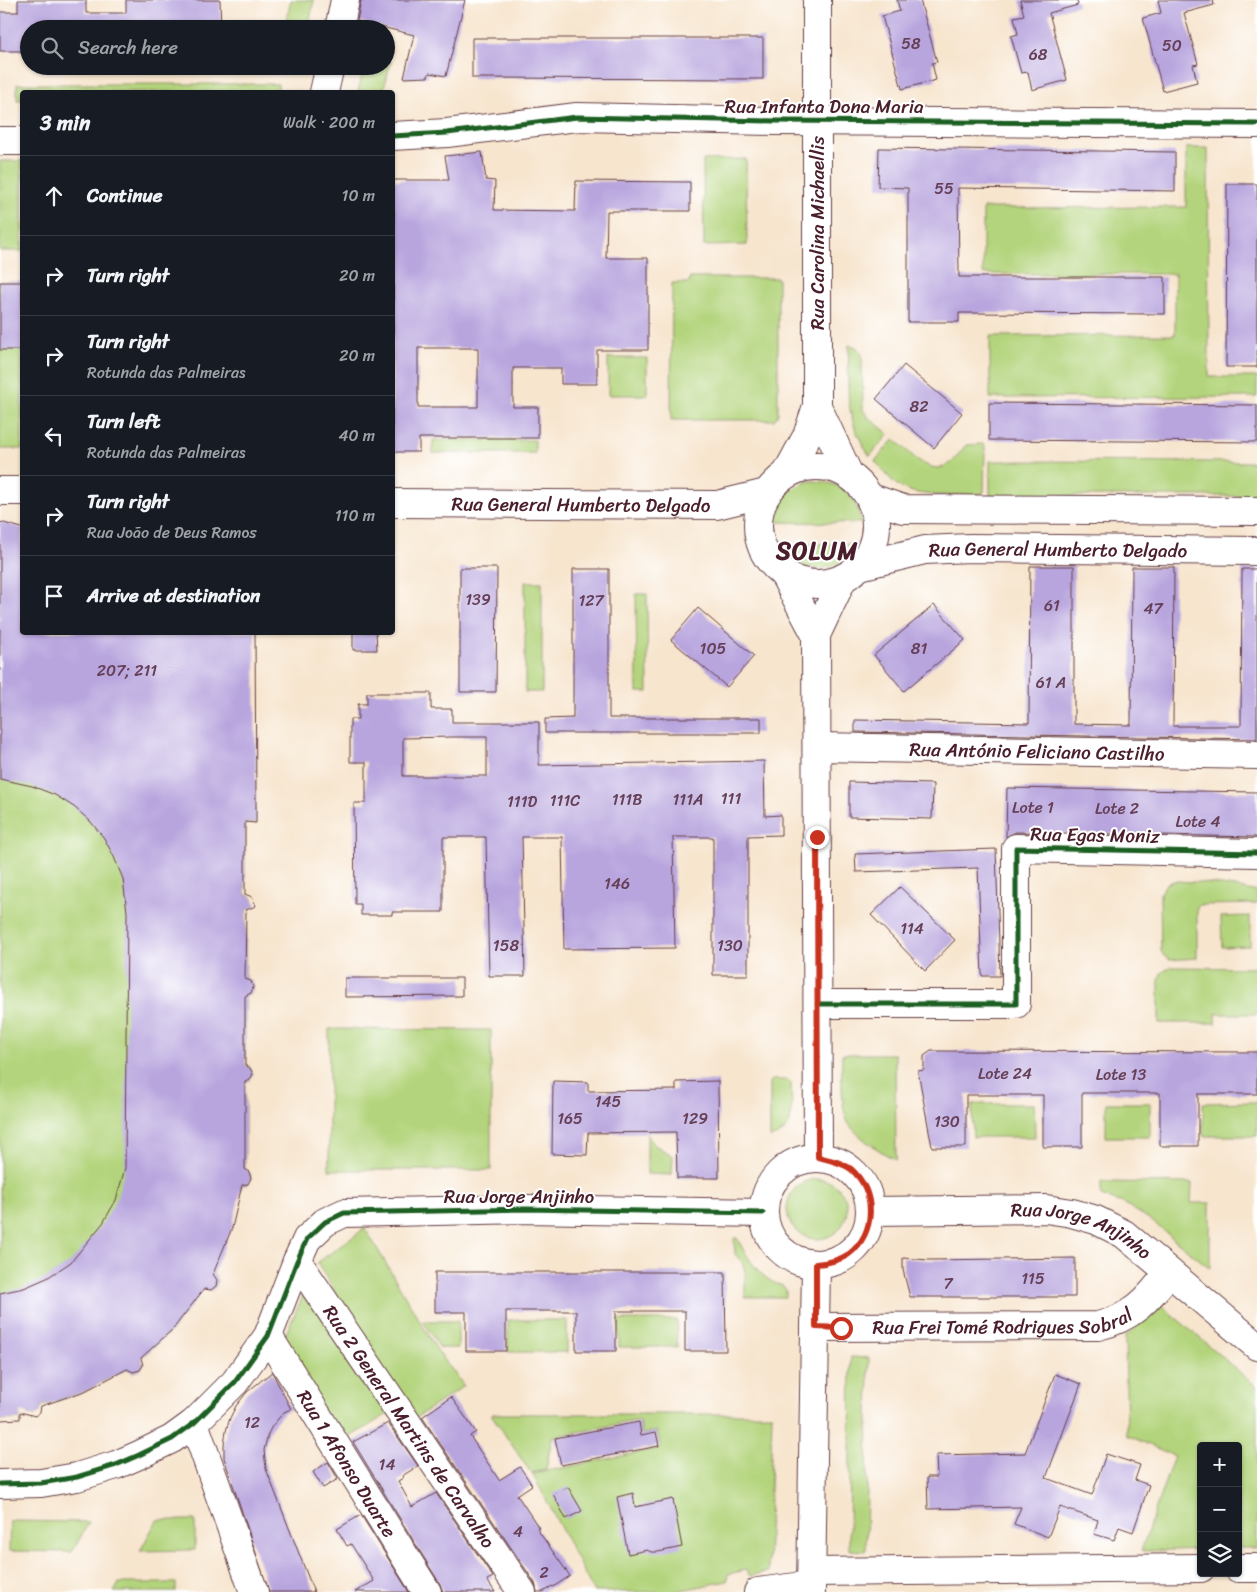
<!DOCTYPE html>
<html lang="en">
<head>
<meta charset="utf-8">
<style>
	:root { --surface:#171b24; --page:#242831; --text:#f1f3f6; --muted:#9ea1a6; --line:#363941 }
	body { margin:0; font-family:Sriracha,sans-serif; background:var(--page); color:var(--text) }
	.controls { position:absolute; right:15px; bottom:15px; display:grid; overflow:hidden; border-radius:5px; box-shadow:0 1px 4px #0004 }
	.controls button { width:45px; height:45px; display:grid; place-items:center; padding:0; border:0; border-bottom:1px solid var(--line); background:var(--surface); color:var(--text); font:25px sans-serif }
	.stop { position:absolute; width:15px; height:15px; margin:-11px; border:4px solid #c8321e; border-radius:50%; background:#fff }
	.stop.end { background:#c8321e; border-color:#fff; box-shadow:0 1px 5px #0008 }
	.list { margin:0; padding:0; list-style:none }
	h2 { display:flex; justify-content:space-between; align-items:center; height:65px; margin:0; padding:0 20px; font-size:21px }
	h2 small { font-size:16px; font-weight:400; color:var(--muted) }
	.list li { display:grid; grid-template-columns:32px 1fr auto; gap:15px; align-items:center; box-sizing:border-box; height:80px; padding:0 20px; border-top:1px solid var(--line) }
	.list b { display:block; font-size:19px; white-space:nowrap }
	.list p { margin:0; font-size:16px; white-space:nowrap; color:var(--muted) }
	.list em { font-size:16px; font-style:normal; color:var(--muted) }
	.icon { flex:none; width:28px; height:28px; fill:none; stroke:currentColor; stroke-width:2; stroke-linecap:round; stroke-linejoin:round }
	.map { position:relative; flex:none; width:1257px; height:1592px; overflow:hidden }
	.search { position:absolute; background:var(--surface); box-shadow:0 1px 4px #0004; left:20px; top:20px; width:375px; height:55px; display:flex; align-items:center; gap:12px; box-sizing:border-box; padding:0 18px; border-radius:28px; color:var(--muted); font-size:19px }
	.panel { position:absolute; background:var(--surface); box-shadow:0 1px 4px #0004; left:20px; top:90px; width:375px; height:545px; border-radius:5px }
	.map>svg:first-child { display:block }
</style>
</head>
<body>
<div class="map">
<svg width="1257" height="1592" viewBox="0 0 1257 1592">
	<rect width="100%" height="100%" fill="#fff"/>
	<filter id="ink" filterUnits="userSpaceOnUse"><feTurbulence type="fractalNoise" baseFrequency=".02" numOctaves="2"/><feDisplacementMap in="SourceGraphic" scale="10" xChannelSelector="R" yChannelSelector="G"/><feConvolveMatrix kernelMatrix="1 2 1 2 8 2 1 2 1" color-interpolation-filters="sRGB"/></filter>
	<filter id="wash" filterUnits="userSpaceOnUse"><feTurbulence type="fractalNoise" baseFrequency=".0096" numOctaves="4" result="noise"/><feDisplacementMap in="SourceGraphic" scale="20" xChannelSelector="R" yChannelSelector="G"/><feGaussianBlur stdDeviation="1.12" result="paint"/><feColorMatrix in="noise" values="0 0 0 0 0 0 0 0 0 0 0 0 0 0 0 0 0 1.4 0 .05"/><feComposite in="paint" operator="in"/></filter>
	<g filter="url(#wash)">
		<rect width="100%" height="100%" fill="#f7e5ce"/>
		<path fill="#b3d47b" stroke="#7e7a53" d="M291 0H314L308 29H284Z
			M386 60 391 61 383 92H358L364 66H386Z
			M17 84H278V92H22V100H17Z
			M1186 148H1208L1209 377H1257V397L990 398V336L1175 335V274H983V208L1186 207Z
			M746 159 747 245 704 246 703 160Z
			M0 161H22V251H0Z
			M690 278H778V414L774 420H671L672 283H689Z
			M0 282H22V449H0Z
			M849 345 856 347 862 354 863 410 868 417 889 434 870 456C843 416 848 390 849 345Z
			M608 358H647V395H608Z
			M894 439C909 451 930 479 951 463 956 459 961 450 966 445L983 444 985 447 984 492 980 494C955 494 917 500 896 484 888 478 882 468 875 461Z
			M433 440H535V453H433Z
			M990 461 1257 462V496H990Z
			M810 481C841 481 855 493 862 523L772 522C778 499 787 489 810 481Z
			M777 544H856C840 577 793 577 777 544Z
			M525 582H542V692H525Z
			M636 594H647L648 692H637Z
			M0 707 256 823H245V894L252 897 254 903 252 907 246 911 245 979 251 981 253 987 251 993 245 996V1065L250 1068 253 1074 250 1080 245 1082V1169L249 1172 251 1178 248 1184 242 1185 213 1274 217 1280 216 1286 211 1290 203 1289 173 1329 141 1358 143 1365 140 1370 133 1372 127 1369 85 1391 42 1406 40 1412 35 1416 28 1415 25 1409 19 1410 20 1419 0 1420Z
			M1174 881C1203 882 1229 885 1257 892V904L1199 905 1197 908V958L1170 960 1164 956 1161 951 1160 893 1166 884Z
			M1250 916V946L1222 947 1221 917Z
			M1171 967 1257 968V1014H1216V1023H1159V981L1161 973Z
			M329 1029 491 1030V1170H329Z
			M842 1054H895L896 1160C881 1152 858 1138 849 1124 840 1111 842 1070 842 1054Z
			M772 1080H788L791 1084C791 1097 795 1121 784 1131 780 1134 775 1136 770 1138V1082Z
			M1257 1102V1136H1203V1103Z
			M1106 1103H1150V1137H1106Z
			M972 1104H1034L1035 1137H973Z
			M647 1133 653 1144 673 1156 672 1175 647 1174Z
			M787 1209a30 30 0 1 1 60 0a30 30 0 1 1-60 0Z
			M1101 1182 1192 1183 1191 1203H1210V1268L1149 1219 1123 1203 1101 1196Z
			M365 1228 437 1350 464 1386 414 1419 317 1263Z
			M734 1238H737C747 1257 761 1281 783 1286L786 1290V1297H745V1272L742 1262 735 1254Z
			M307 1287 393 1411 343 1441 281 1344Z
			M1161 1305 1257 1387V1548H1238V1446H1201V1549L1141 1551 1174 1456 1127 1435 1125 1337Z
			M508 1320H567V1352H508Z
			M619 1320H677V1347H619Z
			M423 1321H458V1348H440Z
			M851 1357 869 1358 866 1551 849 1550Z
			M491 1414H772L768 1572 750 1576 746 1570 728 1574 727 1581 672 1592H594L539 1486 532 1474 661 1448 657 1431 642 1434 639 1420 552 1437 546 1470 531 1473Z
			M157 1520H195V1550L140 1551Z
			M10 1521 89 1522 72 1552 9 1551Z
			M119 1583H176V1592H114Z"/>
		<g id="blocks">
			<path fill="#b8a5de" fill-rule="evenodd" d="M18 0H86V13H126V0H220L221 29H29V51H0V12H18Z
				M361 0H465L446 76 429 73 428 77 404 78 414 35 357 21Z
				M897 0H920L937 62 932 63 936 80 902 89 882 16 900 11Z
				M1020 0H1077L1078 5 1049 13 1067 80 1032 90 1028 72 1021 73 1011 36 1018 34 1014 17 1024 15Z
				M1158 0H1213L1214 5 1184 13 1198 64 1193 65 1197 82 1163 91 1143 18 1161 13Z
				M472 38H763V79L472 78Z
				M879 148 1175 152V191L958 188 959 277H1165V314L959 313V322H908V188L878 187Z
				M482 152 486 180 495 181 494 210 575 211 576 181 690 182V211H607L606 258H648V350H597V384H561V368H513V407H538V438H419V452H392L394 210H392V180H449L445 156ZM418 348H478V407H418Z
				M1227 184H1257V367H1226Z
				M0 282H22V350H0Z
				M904 365 962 413 934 448 876 399Z
				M989 403 1257 405V442L989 440Z
				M0 522 22 528V632H255L256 806V823L245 822V894L252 897 256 906 246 910 245 979 251 981 253 987 251 993 245 996V1065L250 1068 253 1074 250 1080 245 1082V1169L249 1172 251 1178 248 1184 242 1185 232 1228 213 1274 217 1280 216 1286 211 1290 204 1289 173 1329 141 1358 143 1365 140 1370 133 1372 127 1369 85 1391 41 1406 40 1412 35 1416 20 1412V1419L0 1420V1293L24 1288 47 1278 71 1262 103 1223 116 1200 125 1168 127 912 123 879 114 857 104 838 90 821 74 807 55 795 32 786 0 779Z
				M1030 566H1074V724L1131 725 1132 567H1174L1173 726H1241L1242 569H1257V739L855 732V720L1029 723Z
				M460 568H497L496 692H460Z
				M573 569H609V718H761V733H545V719L573 718Z
				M934 605 965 640 904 691 874 655Z
				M698 608 754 656 727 687 671 640Z
				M353 632H376L377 650H353Z
				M367 693H431V709H452V722H539V765L764 761 765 816 781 815V835L748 836V975H713V837H673L675 948 564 949 562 837H522L525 976H489L486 837H443V912H392V915H361V904H355L354 803H366V762H350V719H358V704H367ZM452 737H487V776H403V738Z
				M849 782 933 784 932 819 849 817Z
				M1007 788 1257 792V837L1016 832 1006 837Z
				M996 849 1000 976H982L978 868 856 872 855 854Z
				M900 887 955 940 925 971 871 915Z
				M345 978H462V996L345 997Z
				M931 1051 1257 1052V1094H1198V1146H1160V1093H1082V1147H1043V1095H966V1147H932L918 1071 924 1070V1056Z
				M553 1081 588 1082V1091L676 1090V1082L718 1081 719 1178H677L676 1132 588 1133 587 1155 552 1154Z
				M903 1258 929 1260 1075 1258V1297H910L903 1270Z
				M435 1272H725L726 1351H685V1311H616V1351H576V1311H506V1351H466V1312H435Z
				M272 1372 291 1409 284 1412 272 1426 268 1434 264 1450 266 1469 314 1592H269L224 1458V1445L226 1431 230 1418 236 1406 247 1392Z
				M1055 1374 1081 1384 1046 1478 1092 1495 1106 1454 1140 1465 1135 1480 1149 1485 1133 1532 1119 1527 1114 1540 1094 1534 1098 1520 1060 1507 1048 1537 1014 1524 1021 1507 928 1509 927 1477H937L936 1455 1025 1453Z
				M451 1397 476 1432 470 1436 499 1480 520 1467 532 1485 517 1495 539 1528 537 1529 570 1576 553 1587 552 1586 543 1592H537L535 1583 422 1417Z
				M639 1422 641 1435 656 1432 659 1446 561 1465 555 1438Z
				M388 1423 418 1466 402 1476 403 1478 398 1481 412 1507 436 1493 493 1577 487 1580 495 1592H443L440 1584 353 1442Z
				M328 1462 338 1479 323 1488 313 1472Z
				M568 1487 582 1511 566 1519 553 1494Z
				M633 1493 635 1507 673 1499 682 1547 658 1552H651L647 1550 628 1554 617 1497Z
				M361 1515 409 1592H355L374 1581 351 1544 347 1546 337 1529Z"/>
		</g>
	</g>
	<g filter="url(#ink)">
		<use href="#blocks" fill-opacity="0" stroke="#643d43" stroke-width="1"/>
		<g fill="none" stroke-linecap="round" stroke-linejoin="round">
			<g stroke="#643d43" stroke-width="30">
				<g id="minor">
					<path d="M339 29 345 0"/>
					<path d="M324 92 330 66"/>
					<path d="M392 136 447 133 577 117 776 121 1257 124"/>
					<path d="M0 141H22"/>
					<path id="s1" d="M860 566 925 550 970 548 1257 551"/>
					<path id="s2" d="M817 747 1257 755"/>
					<path d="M818 1004H1016V848L1257 853"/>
					<path id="s3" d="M871 1211 1046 1209 1072 1213 1096 1220 1124 1234 1257 1346"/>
					<path id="s4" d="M297 1261 522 1592"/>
					<path id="s5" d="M815 1327 1098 1326C1132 1318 1149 1299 1169 1272"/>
					<path id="s6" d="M268 1336 427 1592"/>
					<path d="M194 1423 254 1592"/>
					<path d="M0 1484 41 1483 77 1477 116 1465 139 1455 172 1439 194 1423 235 1382 268 1336 297 1261 307 1239 325 1222 344 1213 525 1209 763 1213"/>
					<path d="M1238 1568H1257"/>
					<path d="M812 1572 1201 1568"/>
				</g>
			</g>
			<g stroke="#643d43" stroke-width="30">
				<g id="major">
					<path d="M817 406 849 475"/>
					<circle cx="817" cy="525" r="59"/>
					<path d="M787 473 807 436 817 406V0"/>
					<path d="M0 491H22"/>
					<path d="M871 498 903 509 1257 511"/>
					<path id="s7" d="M392 503 717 505 766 493"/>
					<path d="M783 573 816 635"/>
					<path d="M818 1157 816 635 843 578"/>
					<circle cx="817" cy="1211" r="53"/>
					<path d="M758 1592 811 1585"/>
					<path d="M811 1592 816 1264"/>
				</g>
			</g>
			<use href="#minor" stroke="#fff" stroke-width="28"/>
			<use href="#major" stroke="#fff" stroke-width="28"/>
			<g stroke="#fff" stroke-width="8">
				<path id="cycleway" d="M392 136 447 133 577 117 776 121 1257 124
					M818 1004H1016V848L1257 853
					M0 1484 41 1483 77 1477 116 1465 139 1455 172 1439 194 1423 235 1382 268 1336 297 1261 307 1239 325 1222 344 1213 525 1209 763 1213"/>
			</g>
			<use href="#cycleway" stroke="#1b5e20" stroke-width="5"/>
		</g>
	</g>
	<g fill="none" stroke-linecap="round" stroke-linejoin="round" filter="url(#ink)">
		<path stroke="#c8321e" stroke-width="6" d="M817 837 818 1157C830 1160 841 1162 851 1169 877 1192 876 1233 849 1254 839 1261 828 1263 816 1264V1327L841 1328"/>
	</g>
	<g text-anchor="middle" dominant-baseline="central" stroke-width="4" stroke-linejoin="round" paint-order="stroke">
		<g font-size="16" fill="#664058">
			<text x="911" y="43">58</text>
			<text x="1172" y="45">50</text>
			<text x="1038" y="54">68</text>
			<text x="944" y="188">55</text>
			<text x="919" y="406">82</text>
			<text x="478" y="599">139</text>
			<text x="591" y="600">127</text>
			<text x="1052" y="605">61</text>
			<text x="1153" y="608">47</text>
			<text x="713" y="648">105</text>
			<text x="919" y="648">81</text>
			<text x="127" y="670">207; 211</text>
			<text x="1051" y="682">61 A</text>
			<text x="731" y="798">111</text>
			<text x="627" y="799">111B</text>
			<text x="688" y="799">111A</text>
			<text x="565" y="800">111C</text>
			<text x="522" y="801">111D</text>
			<text x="1033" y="807">Lote 1</text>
			<text x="1117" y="808">Lote 2</text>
			<text x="1198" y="821">Lote 4</text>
			<text x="617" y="883">146</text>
			<text x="912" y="928">114</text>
			<text x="506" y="945">158</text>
			<text x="730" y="945">130</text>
			<text x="1005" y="1073">Lote 24</text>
			<text x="1121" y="1074">Lote 13</text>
			<text x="608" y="1101">145</text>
			<text x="570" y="1118">165</text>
			<text x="695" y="1118">129</text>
			<text x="947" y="1121">130</text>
			<text x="1033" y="1278">115</text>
			<text x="948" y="1283">7</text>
			<text x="252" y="1422">12</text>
			<text x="387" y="1464">14</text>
			<text x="518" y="1531">4</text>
			<text x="544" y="1572">2</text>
		</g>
		<g font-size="19" fill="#4a1f2b" stroke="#fff">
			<text x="824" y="106">Rua Infanta Dona Maria</text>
			<text transform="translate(817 233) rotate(-90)">Rua Carolina Michaellis</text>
			<text stroke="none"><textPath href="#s7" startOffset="189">Rua General Humberto Delgado</textPath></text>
			<text stroke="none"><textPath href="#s1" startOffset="200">Rua General Humberto Delgado</textPath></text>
			<text stroke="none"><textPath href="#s2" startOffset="220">Rua António Feliciano Castilho</textPath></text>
			<text transform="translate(1095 835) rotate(1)">Rua Egas Moniz</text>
			<text x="519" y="1196">Rua Jorge Anjinho</text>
			<text stroke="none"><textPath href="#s3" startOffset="215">Rua Jorge Anjinho</textPath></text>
			<text stroke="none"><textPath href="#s5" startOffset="188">Rua Frei Tomé Rodrigues Sobral</textPath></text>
			<text stroke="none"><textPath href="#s4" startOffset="200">Rua 2 General Martins de Carvalho</textPath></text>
			<text stroke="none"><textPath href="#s6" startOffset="150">Rua 1 Afonso Duarte</textPath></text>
		</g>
		<g font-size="24" font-weight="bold" letter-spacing="1" fill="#4a1f2b" stroke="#fff">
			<text x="817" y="551">SOLUM</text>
		</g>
	</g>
</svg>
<div class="controls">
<button>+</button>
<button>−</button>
<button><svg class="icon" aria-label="layers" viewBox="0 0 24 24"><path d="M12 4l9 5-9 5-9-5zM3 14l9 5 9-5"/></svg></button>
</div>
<div class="stop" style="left:841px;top:1328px"></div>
<div class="stop end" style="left:817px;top:837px"></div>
<div class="search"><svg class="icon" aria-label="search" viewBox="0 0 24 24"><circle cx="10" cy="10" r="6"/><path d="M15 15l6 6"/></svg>Search here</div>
<section class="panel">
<h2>3 min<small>Walk · 200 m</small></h2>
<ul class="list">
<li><svg class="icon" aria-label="ahead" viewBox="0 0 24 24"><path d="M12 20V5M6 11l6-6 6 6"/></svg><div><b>Continue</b></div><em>10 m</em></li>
<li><svg class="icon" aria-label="right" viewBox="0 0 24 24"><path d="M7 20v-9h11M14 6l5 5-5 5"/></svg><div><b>Turn right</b></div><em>20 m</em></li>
<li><svg class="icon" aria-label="right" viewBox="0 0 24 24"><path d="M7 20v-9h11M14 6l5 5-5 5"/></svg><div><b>Turn right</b><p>Rotunda das Palmeiras</p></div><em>20 m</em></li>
<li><svg class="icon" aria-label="left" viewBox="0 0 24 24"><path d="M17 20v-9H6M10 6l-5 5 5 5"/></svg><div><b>Turn left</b><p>Rotunda das Palmeiras</p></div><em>40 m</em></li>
<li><svg class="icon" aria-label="right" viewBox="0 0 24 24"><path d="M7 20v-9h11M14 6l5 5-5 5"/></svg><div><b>Turn right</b><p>Rua João de Deus Ramos</p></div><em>110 m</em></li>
<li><svg class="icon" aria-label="arrive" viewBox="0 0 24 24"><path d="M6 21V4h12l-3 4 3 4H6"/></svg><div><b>Arrive at destination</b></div></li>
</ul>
</section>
</div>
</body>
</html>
